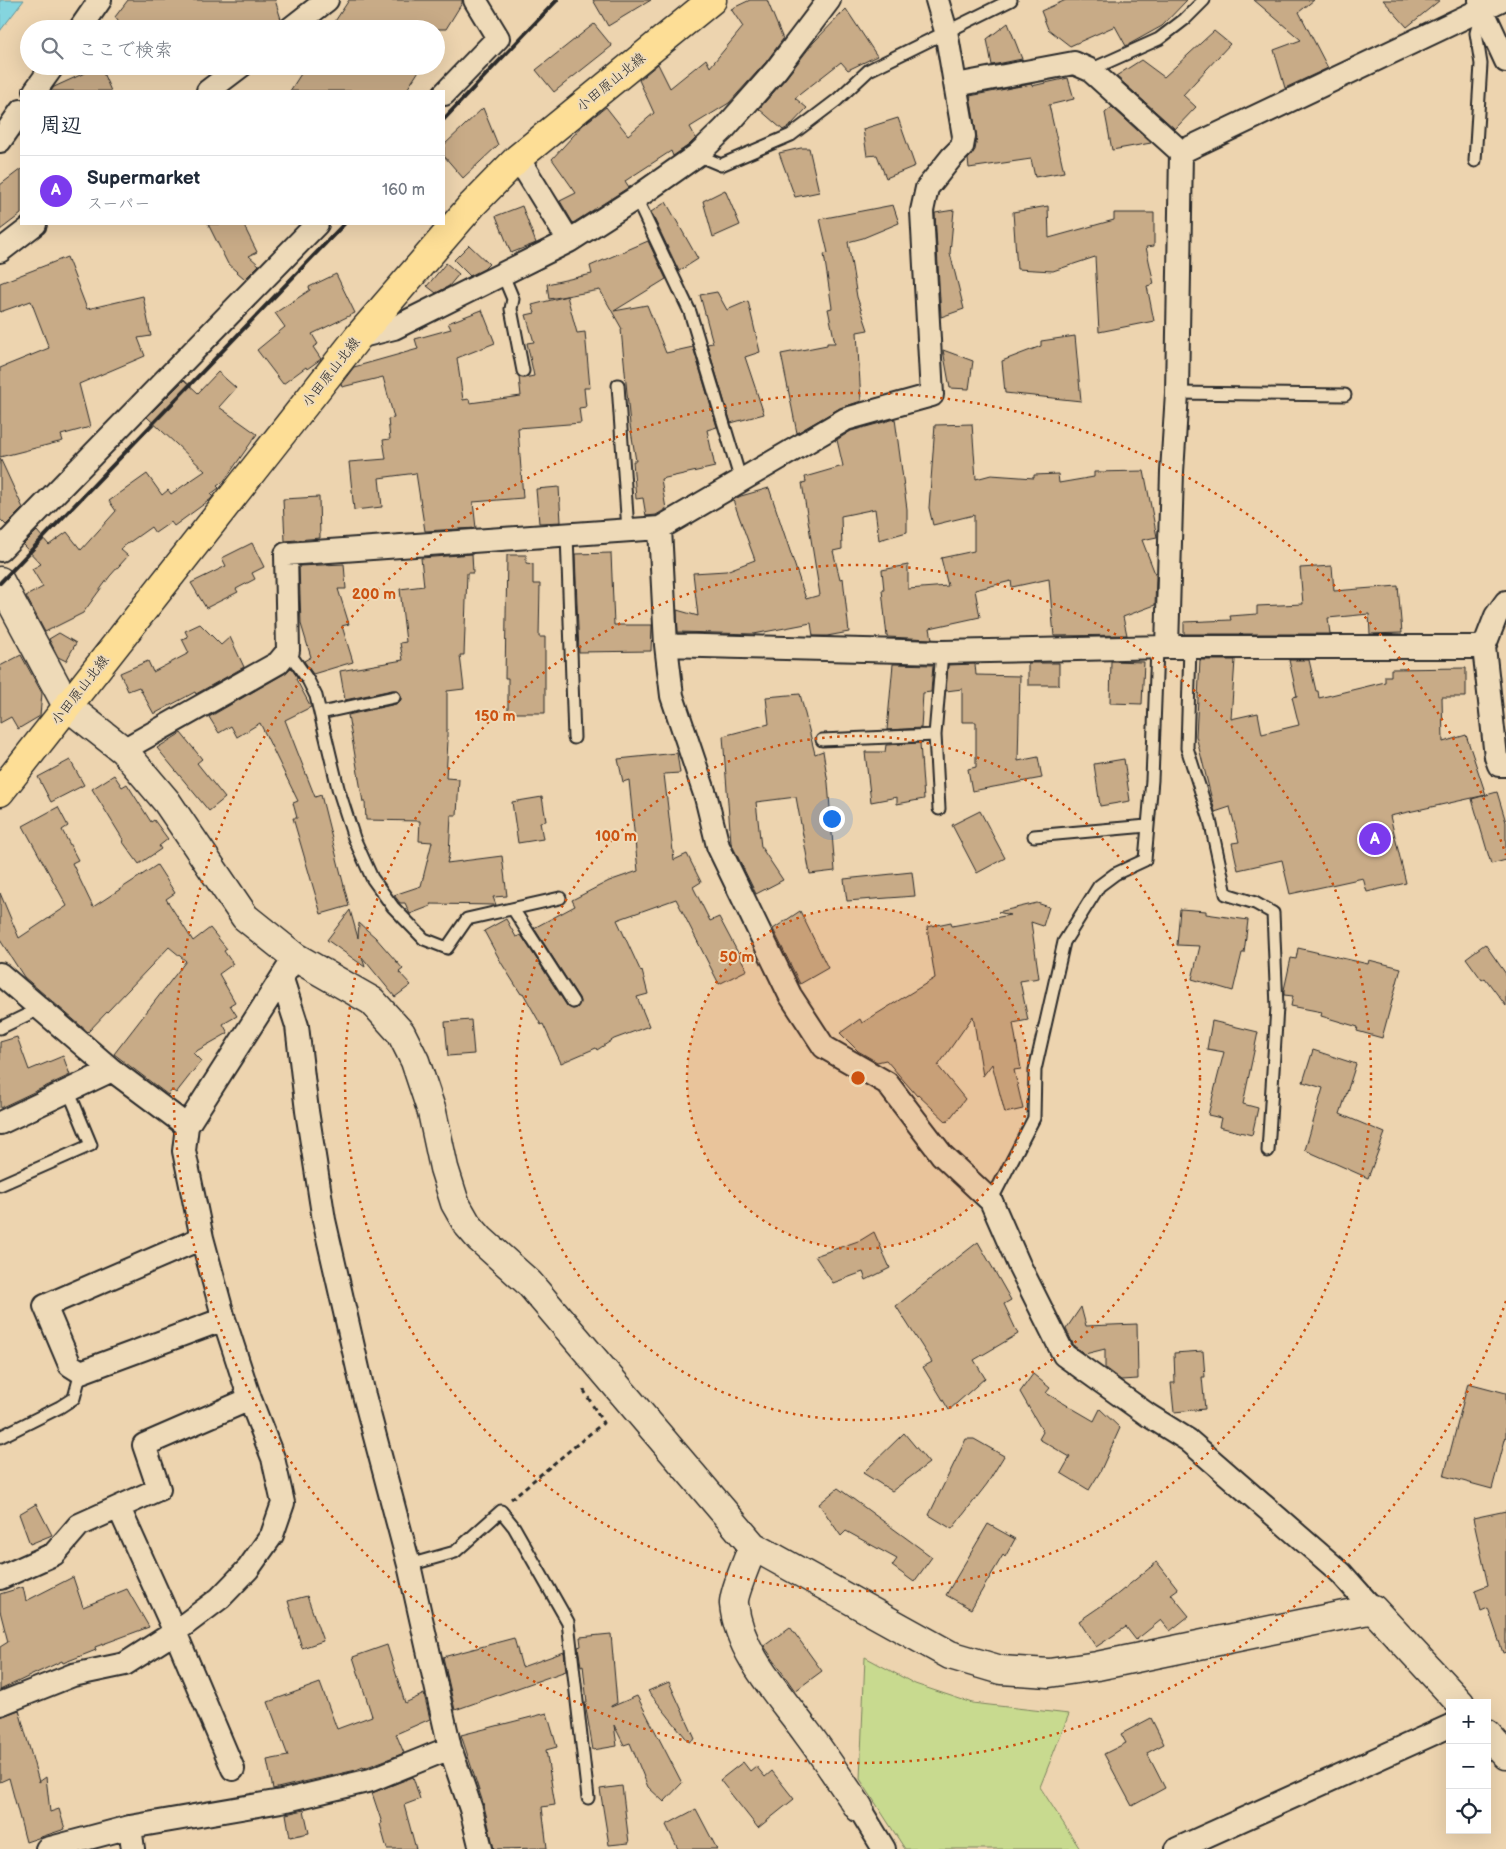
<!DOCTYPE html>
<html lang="ja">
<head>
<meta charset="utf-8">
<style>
	:root { --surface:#fff; --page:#f2f2f3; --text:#1f2937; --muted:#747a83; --line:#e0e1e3; --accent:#7c3aed }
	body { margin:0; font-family:"Balsamiq Sans","Klee One",sans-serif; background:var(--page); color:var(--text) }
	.controls { position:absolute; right:15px; bottom:15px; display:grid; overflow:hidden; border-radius:0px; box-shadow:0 5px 20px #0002 }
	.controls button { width:45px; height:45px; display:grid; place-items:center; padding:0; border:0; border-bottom:1px solid var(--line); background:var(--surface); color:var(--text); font:25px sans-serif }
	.you { position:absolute; left:831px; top:818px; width:18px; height:18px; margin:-12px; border:4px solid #fff; border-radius:50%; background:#1a73e8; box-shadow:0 0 0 8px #1a73e833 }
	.badge { display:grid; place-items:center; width:32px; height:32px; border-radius:50%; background:var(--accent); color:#fff; font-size:16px; font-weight:700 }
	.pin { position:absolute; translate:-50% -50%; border:2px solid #fff; box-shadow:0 1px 5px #0006 }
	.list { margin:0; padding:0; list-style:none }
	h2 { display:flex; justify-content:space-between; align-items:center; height:65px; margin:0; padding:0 20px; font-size:21px }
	h2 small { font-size:16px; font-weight:400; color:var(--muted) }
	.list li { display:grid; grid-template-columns:32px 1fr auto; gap:15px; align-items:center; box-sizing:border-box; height:70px; padding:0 20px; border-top:1px solid var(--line) }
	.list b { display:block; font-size:19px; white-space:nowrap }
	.list p { margin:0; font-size:16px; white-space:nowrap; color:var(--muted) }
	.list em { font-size:16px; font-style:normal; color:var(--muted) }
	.icon { flex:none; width:28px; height:28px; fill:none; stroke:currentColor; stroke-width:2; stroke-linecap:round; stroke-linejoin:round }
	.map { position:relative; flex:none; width:1506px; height:1849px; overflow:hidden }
	.search { position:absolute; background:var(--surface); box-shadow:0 5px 20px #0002; left:20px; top:20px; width:425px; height:55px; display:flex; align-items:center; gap:12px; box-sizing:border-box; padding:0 18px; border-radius:28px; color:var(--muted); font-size:19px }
	.panel { position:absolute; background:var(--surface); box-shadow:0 5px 20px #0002; left:20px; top:90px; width:425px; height:135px; border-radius:0px }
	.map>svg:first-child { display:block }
</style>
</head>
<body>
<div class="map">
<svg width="1506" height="1849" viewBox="0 0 1506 1849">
	<rect width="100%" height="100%" fill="#edd4af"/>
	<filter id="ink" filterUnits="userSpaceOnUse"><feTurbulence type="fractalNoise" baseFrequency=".02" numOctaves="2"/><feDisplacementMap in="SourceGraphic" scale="10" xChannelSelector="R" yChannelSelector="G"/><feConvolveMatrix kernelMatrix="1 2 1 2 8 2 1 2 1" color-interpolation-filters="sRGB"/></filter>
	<g filter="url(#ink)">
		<path fill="#c8da8f" stroke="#7a825d" d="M865 1657 915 1684 972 1703 1069 1714 1040 1787 1080 1849H905L860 1779Z"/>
		<path fill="#85d5df" stroke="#619197" d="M0 0H24L0 31Z"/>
		<path fill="#c8ab87" stroke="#2b2b2b" d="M128 0H275L281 19 270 23 273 29H124L115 17Z
			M349 0H462V3L446 29H330Z
			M593 0H651L608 26Z
			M750 0H767L783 39 766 62 729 103 690 127 696 138 689 145 673 156 671 151 625 181 629 187 573 223 560 201 576 193 552 159 583 125 606 107 628 135 654 113 639 80 658 64 670 88 706 59 710 67 743 27 731 9Z
			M1066 0H1187L1162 26 1126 46 1115 26 1070 46 1048 29 1041 11Z
			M1254 0H1314L1299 12 1328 68 1285 88 1274 50 1301 40Z
			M1383 0H1440L1407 27Z
			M846 9 877 56 848 70 841 62 795 98 807 108 790 126 783 130 759 109 786 78 813 43Z
			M1008 23 1022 59 992 65 987 39Z
			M594 24 612 46 554 92 536 70Z
			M1214 31 1230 44 1183 95 1196 107 1175 129 1116 76 1141 60 1164 77Z
			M100 66 111 91H51L54 87Z
			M306 66H422L406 91H290Z
			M1068 78 1074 99 1049 105 1064 172 1035 177 1031 159 969 168 968 159 975 150 977 138 970 96 1031 84 1032 86Z
			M1112 107 1151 143 1112 150 1105 113Z
			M483 108 498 145 463 178 444 156V145Z
			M898 118 915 166 886 178 877 155 867 156 863 129Z
			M801 148H809L819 192 795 197 779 153Z
			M21 169V214L0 230V185Z
			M725 190 740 225 713 237 703 201Z
			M666 202 698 259 679 271 651 212Z
			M893 205 899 223 863 238 848 242 857 297 868 330 857 332 861 401 840 408 797 433 781 354 827 345V343H835L828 309 832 308 824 254 828 253 820 219Z
			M522 206 536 243 511 253 496 216Z
			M1048 206 1049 238 1114 220V213H1154V246L1146 247 1154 284 1147 286 1154 321 1099 332 1095 257 1053 271 1017 269 1013 212Z
			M954 210 950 253 964 309 941 317 935 213Z
			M208 224H243L257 252 249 256 259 265 245 279 228 264Z
			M648 241 666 279 614 311 647 305 666 353 693 347 717 427 707 430 715 467 661 479 666 509 656 515 646 516 643 498 636 499 633 461H636L630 425 621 329H622L600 290 549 299 547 284 592 274 590 266Z
			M469 245 489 264 484 269 470 276 454 260Z
			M67 257 87 309 143 296 151 336 138 338 145 356 79 384 90 427 61 435 63 441 0 457V368L49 348 31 301 0 312V283Z
			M446 263 459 274 449 286 436 293 427 286Z
			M336 274 355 313 312 334 318 344 313 347 321 359 307 369 306 367 283 384 257 350 285 327 275 313 310 290 309 287Z
			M717 292 727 310 748 301 760 352 745 357 764 414 731 423 707 344 713 343 700 295Z
			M567 296 577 333 585 332 590 388H584L586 407 579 408 581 423 518 428 523 498 473 502 476 528 425 531 416 473 379 478 382 507 354 510 349 462 386 459 383 440 390 439 388 419 394 418 383 377 342 387 341 384 354 367 418 349 415 339 451 329 448 323 482 310 495 343 457 358 463 400 469 399 470 403 521 396 519 377 524 378 534 376 527 343 534 342 526 315 535 313 532 305Z
			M1075 336 1081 401 1005 393 1002 361 1041 346V341Z
			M943 350 973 361 969 389 950 388Z
			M218 372 236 388 219 407 257 434 224 481 217 486 219 488 211 494 213 496 211 499 174 526 171 522 155 533 151 527 120 549 128 556 110 576 83 613 45 632 26 596 43 587 32 569 41 564 23 545 37 531 49 545 67 532 81 550 116 511 109 501 147 474 162 495 168 490 171 494 205 471 147 417 184 380 198 393Z
			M895 419 907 509V532L879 540 875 509 841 516 842 549 833 551 840 579 843 578 849 632 827 636H813L811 623 754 634 678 632 677 610 698 616 693 573 726 571 755 560 733 500 741 496 769 488 806 599 820 595 802 483 806 482 805 477 843 466 837 440 835 441 851 431Z
			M972 424 976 479 991 475 1034 478V475L1058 474 1059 483 1094 477V472L1144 471 1157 537 1142 540 1156 576 1155 605 1123 617 1127 635 1054 636 1049 579 1012 587 1011 581 975 590 980 617 930 628 932 639 887 637 882 590H884L882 570 908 565V589L948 586 941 558 974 551V515L933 525 929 508 935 425Z
			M0 458 23 508 6 525 0 519Z
			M559 487 561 522 539 523 536 489Z
			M319 497 320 538 285 541 283 499Z
			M252 543 264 567 252 573 255 579 236 589 238 592 206 608 191 583 226 566 222 558Z
			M611 553 614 625H652L651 651 579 652 575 554Z
			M472 554 473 573H467L464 655H460L464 689 447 691V740H448L446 778 459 779 457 815H451L449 856 447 863 502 856 507 896 493 897 496 905 430 904 431 906 410 914 405 903H400L394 895 421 886 432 842 419 841 420 821 366 820 365 802H363L348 715 396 704 401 700V695L397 690H392L345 700 340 671 403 660 400 643 406 642 400 589 424 586 421 558Z
			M507 555H526V563L533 564V584H540L539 637H545V713H508V678H505Z
			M344 564 346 589H338L349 624 342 626 353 662 313 674 304 661 311 657 301 624 299 566Z
			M1332 566 1334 591 1398 586 1402 633 1370 634 1369 614 1328 618 1330 634H1184V622L1231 620 1230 616 1257 614V606L1303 604 1300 568Z
			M200 624 221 645 230 637 244 667 196 694 195 692 154 714 139 687 128 691 120 673 148 661 153 672 189 653 182 639 188 637 185 631Z
			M59 633 76 643 66 661 58 657 49 639Z
			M21 655 42 693 40 716 18 729 11 717 0 723V666Z
			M1200 660H1235L1231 719 1258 713 1262 734 1299 725 1292 697 1297 696 1289 660H1309L1316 691H1318L1319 698 1385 682V676H1391V669L1466 668V697H1442L1443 742 1466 735 1486 795 1390 816 1406 883 1367 892 1363 878 1290 894 1282 860 1238 870 1232 843 1239 842 1230 807 1215 812 1196 736Z
			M1111 661 1144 662 1142 704 1110 703Z
			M1028 663H1059V685H1028Z
			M893 664 933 665 931 692 923 693 921 728 887 730Z
			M975 664 976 675 1020 676 1018 761 1038 757 1042 778 972 791 968 769 976 767V722H962V689L946 691 948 665Z
			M291 668 298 678 296 679 311 707 285 720 315 797 321 795 349 906 321 914 293 818H297L293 803 298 801 260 723 237 737 231 726 219 733 209 717 284 674Z
			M800 694 815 754 823 751 828 783 835 871 810 874 796 797 756 802 761 847 783 880 756 894 731 843 723 736 769 724 766 697Z
			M181 733 202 759 197 763 225 798 209 811 157 748Z
			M920 743 924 799 897 804V797L871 802 865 752H885L886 745Z
			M677 753 680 773 664 774 674 860 687 854 701 882 693 887 710 921 719 917 747 970 719 984 676 899 617 920 641 972 642 971 648 994 637 997 649 1026 614 1039 597 1050 596 1048 561 1063 543 1024 541 1025 523 993 521 994 502 964 484 931 506 919 516 937 521 935 567 1006 573 1009 577 1008 580 1002 579 998 534 928 575 906 572 900 609 881 638 871 629 780 623 782 618 759Z
			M1124 759 1130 801 1100 806 1094 764Z
			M70 760 84 785 51 802 38 777Z
			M114 775 122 787 127 784 151 822 154 820 168 839 159 846 161 849 139 864 123 842 124 841 92 789Z
			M1497 792 1506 822V860L1491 864 1472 799Z
			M542 797 546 821 540 822 543 839 518 843 512 802Z
			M58 807 68 826 62 830 78 860 72 863 93 907 157 865 175 893 166 899 193 941 210 928 227 949 224 951 233 964 219 974 235 1002 230 1005 237 1016 223 1024 228 1033 193 1053 201 1061 176 1093 172 1090 168 1095 114 1054 186 961 169 947 88 1032 24 977 0 940V893L19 938 67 906 23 826Z
			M980 811 1005 858 977 873 952 825Z
			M912 872 915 896 847 901 844 879Z
			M1037 903 1049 907 1043 926 1031 922 1039 978 1020 981 1028 1020 1013 1023 1021 1069 1014 1070 1023 1109 1005 1113 992 1064 983 1076 973 1016 938 1066 965 1099 947 1122 918 1095 917 1096 886 1060 877 1062 858 1051 840 1033 860 1019 862 1023 935 978 927 927 951 922 952 926 1010 915 998 912Z
			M1180 909 1206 911V914L1248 920 1244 953H1242L1233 991 1192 979 1200 946 1177 945Z
			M350 910 358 938 359 923 375 937 403 969 399 972 411 985 395 997 362 957 365 967 327 940Z
			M800 911 828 968 800 984 773 929Z
			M1485 944 1506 974V1006L1485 978 1482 980 1466 958Z
			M1298 948 1368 964 1369 960 1401 968 1382 1038 1357 1031 1358 1027 1321 1016 1322 1012 1291 1006 1293 996 1284 995V990L1291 958 1296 959Z
			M471 1020 474 1054 448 1056 445 1022Z
			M1212 1021 1258 1032 1243 1104 1258 1108 1252 1135 1219 1127 1221 1118 1208 1115 1224 1052 1207 1049Z
			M17 1037 29 1070 63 1056 70 1075 0 1108V1042Z
			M1313 1050 1356 1064 1340 1114 1385 1133 1368 1178 1305 1150 1323 1088 1303 1082Z
			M874 1232 890 1268 866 1280 863 1272 833 1283 815 1256 861 1240Z
			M978 1242 1011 1300 1004 1304 1018 1334 974 1360 985 1378 949 1410 923 1367 932 1362 896 1306Z
			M1081 1307 1086 1326 1137 1324 1138 1379 1121 1380 1105 1368V1349L1085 1354 1074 1346 1066 1329Z
			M1203 1351 1205 1377H1202L1205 1409 1174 1412 1171 1383H1175L1174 1353Z
			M1033 1374 1050 1388 1046 1393 1094 1421 1100 1409 1120 1428 1100 1472 1089 1490 1061 1473 1070 1457 1039 1439 1043 1432 1020 1392Z
			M1468 1383 1506 1393V1436L1492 1489 1444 1476Z
			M904 1433 929 1463 892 1491 863 1473Z
			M966 1439H974L1004 1456 987 1484 952 1529 929 1515Z
			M838 1488 932 1557 914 1582 892 1566 897 1559 846 1531 841 1536 819 1504Z
			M36 1504 52 1535 30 1544 19 1514Z
			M1506 1511V1652L1503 1653 1488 1608 1481 1611 1475 1590 1488 1585 1473 1518Z
			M988 1524 1015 1539 1005 1557 1003 1555 971 1609 946 1595Z
			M1157 1562 1178 1589 1171 1594 1189 1616 1170 1631 1161 1620 1136 1640 1126 1627 1096 1647 1079 1621 1114 1597Z
			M73 1577 83 1607 127 1589 149 1627 95 1647 96 1650 63 1663 62 1661 0 1690V1647L8 1642 0 1611V1594L23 1587 26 1601Z
			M307 1596 323 1641 302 1648 288 1601Z
			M790 1627 822 1671 795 1691 764 1646Z
			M611 1634 617 1703 611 1706V1707L637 1696 682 1783 664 1802 648 1787 630 1743 624 1745 614 1725 617 1746 593 1750 585 1703H587L583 1665 581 1666 578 1647 581 1646 580 1637Z
			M514 1638 522 1667 564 1652 566 1671 455 1710 443 1657Z
			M387 1645 405 1703 424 1694 430 1719 396 1734 404 1753 367 1767 364 1768 363 1767 356 1770 273 1789 267 1760 288 1756 268 1702 320 1683 337 1729 372 1716 353 1657Z
			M669 1682 695 1739 689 1742 648 1691Z
			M19 1710 39 1782 46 1777 50 1812 59 1809 65 1829 26 1842 9 1778 0 1782V1717Z
			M547 1713 557 1747 546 1750 555 1805 542 1807 547 1848 494 1849 484 1806 461 1735Z
			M1151 1718 1164 1744 1147 1753 1165 1788 1132 1806 1104 1754 1126 1743 1121 1734Z
			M743 1762 750 1771 756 1766 765 1777 772 1771 794 1799 758 1828 720 1780Z
			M413 1777 420 1799 404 1805 416 1849H387L380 1824 382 1823 372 1793Z
			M622 1786 629 1843 609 1845 600 1789Z
			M696 1809 717 1849H678L666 1825Z
			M304 1810 309 1833 290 1837 286 1814Z"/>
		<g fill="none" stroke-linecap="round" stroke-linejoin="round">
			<g stroke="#2b2b2b" stroke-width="15">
				<path id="lane" d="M1090 70 1159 39 1185 19 1204 0
					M697 155 721 165 791 135 837 100 869 70 1011 0
					M1475 161 1481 64 1476 33 1482 11
					M636 198 690 312 741 481
					M503 275 513 299 511 309 523 371
					M618 385 628 530
					M1177 393 1345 395
					M567 534 574 738
					M1190 647 1187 748 1210 820 1226 894 1255 903 1273 913 1277 1007 1268 1151
					M288 651 308 680 316 696 338 788 354 838 372 878 393 907 424 939 447 948 467 919 560 898
					M321 713 394 697
					M822 740 935 735
					M939 809 935 735 942 652
					M1034 836 1147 826
					M513 909 573 1002
					M0 1028 41 1008
					M0 1185 91 1145 69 1092
					M991 1201 1034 1118 1035 1070 1064 942 1099 886 1115 874 1145 860 1152 780 1157 648
					M0 1437 60 1407 74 1398 81 1372
					M409 1565 455 1552 501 1511 514 1527 568 1622 588 1798"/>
			</g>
			<g stroke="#2b2b2b" stroke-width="26">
				<path id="street" d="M1480 0 1482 9 1506 61
					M80 29 100 0
					M290 29 327 0
					M956 85 1074 63 1090 70 1181 152 1177 393 1172 472 1167 647
					M35 91 53 66
					M208 91 241 66
					M444 94 498 38 475 0
					M0 141 21 111
					M1181 152 1501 0
					M518 158 569 241
					M0 251 35 224
					M358 337 394 328 569 241 636 198 697 155 724 129 776 70 829 0
					M660 528 666 645 672 696 706 797 718 846 790 995 824 1047 887 1083 942 1155 991 1201 1019 1265 1064 1355 1148 1415 1188 1440 1341 1573 1373 1609
					M0 550 317 224
					M1506 602 1496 616 1484 647 1496 757 1499 765H1506
					M666 645 942 652 1167 647H1484
					M123 750 278 663 288 651 286 554 660 528 846 419 932 395 922 211 927 188 951 158 962 147 964 136 946 31 937 0
					M0 974 112 1070 187 1126
					M282 979 297 1026 307 1111 324 1220 364 1395 409 1565 450 1748 471 1809 481 1849
					M0 1123 112 1070
					M202 1238 45 1306 70 1365 81 1372 224 1319
					M119 1508 175 1632 233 1769
					M0 1578 54 1554 79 1525 159 1489 144 1445 250 1399
					M0 1704 73 1675 125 1664 175 1632 220 1598 248 1569 272 1535 283 1503 273 1458 250 1399 224 1319 202 1238 184 1151 187 1126 295 957
					M859 1808 884 1849
					M130 1827 133 1849
					M47 1849 130 1827 287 1800 371 1780 450 1748
					M1177 1849 1450 1726"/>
			</g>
			<g stroke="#2b2b2b" stroke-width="31">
				<path id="secondary" d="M0 581 67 706 123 750 167 802 245 917 295 957 372 1001 401 1033 415 1061 432 1112 444 1168 455 1203 467 1224 480 1239 529 1283 753 1546 950 1655 1001 1670 1049 1673 1097 1666 1373 1609 1460 1703
					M753 1546C749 1557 733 1594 734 1604 739 1654 779 1694 807 1733 825 1757 842 1783 859 1808
					M1487 1734 1506 1755"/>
			</g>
			<g stroke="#2b2b2b" stroke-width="31">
				<path id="primary" d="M0 792 358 337 472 205 518 158 712 0"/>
			</g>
			<path stroke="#2b2b2b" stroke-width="3" stroke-dasharray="5 4" stroke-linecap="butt" d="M511 1499 603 1423 582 1387"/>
			<use href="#lane" stroke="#eedab8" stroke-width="11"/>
			<use href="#street" stroke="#eedab8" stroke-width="22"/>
			<use href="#secondary" stroke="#eedab8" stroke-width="28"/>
			<use href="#primary" stroke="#fdde96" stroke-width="28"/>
			<path stroke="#2b2b2b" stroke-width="4" d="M444 119 557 0
				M0 583 344 224"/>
		</g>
	</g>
	<circle cx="858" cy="1078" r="171" fill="#cc5211" fill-opacity=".12"/>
	<g fill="none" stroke="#cc5211" stroke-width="2.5" stroke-dasharray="2.5 5">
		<circle cx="858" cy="1078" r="171"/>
		<circle cx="858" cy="1078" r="342"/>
		<circle cx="858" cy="1078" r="513"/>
		<path d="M1506 1301A685 685 0 1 1 1506 855"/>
	</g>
	<g text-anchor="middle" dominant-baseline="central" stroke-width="4" stroke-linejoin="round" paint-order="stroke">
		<g font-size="14" fill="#2b2b2b" stroke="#eedab8">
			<text transform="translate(611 82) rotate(-39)">小田原山北線</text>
			<text transform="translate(331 372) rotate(-52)">小田原山北線</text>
			<text transform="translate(80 690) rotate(-52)">小田原山北線</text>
		</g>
	</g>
	<circle cx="858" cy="1078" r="8" fill="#cc5211" stroke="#eedab8" stroke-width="2.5"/>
	<g font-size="15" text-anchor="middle" font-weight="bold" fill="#cc5211" stroke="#eedab8" stroke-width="4" stroke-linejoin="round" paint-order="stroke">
		<text x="374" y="599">200 m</text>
		<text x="495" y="721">150 m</text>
		<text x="616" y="841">100 m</text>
		<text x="737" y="962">50 m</text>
	</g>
</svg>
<div class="controls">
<button>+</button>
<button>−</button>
<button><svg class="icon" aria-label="locate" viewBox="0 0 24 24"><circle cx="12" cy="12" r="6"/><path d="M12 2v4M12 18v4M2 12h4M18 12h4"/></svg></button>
</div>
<div class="you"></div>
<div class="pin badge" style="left:1375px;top:839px">A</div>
<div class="search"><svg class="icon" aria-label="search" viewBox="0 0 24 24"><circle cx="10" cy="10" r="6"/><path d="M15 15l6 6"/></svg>ここで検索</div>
<section class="panel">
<h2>周辺<small></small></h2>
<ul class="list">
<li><span class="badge">A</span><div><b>Supermarket</b><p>スーパー</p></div><em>160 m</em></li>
</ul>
</section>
</div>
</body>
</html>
